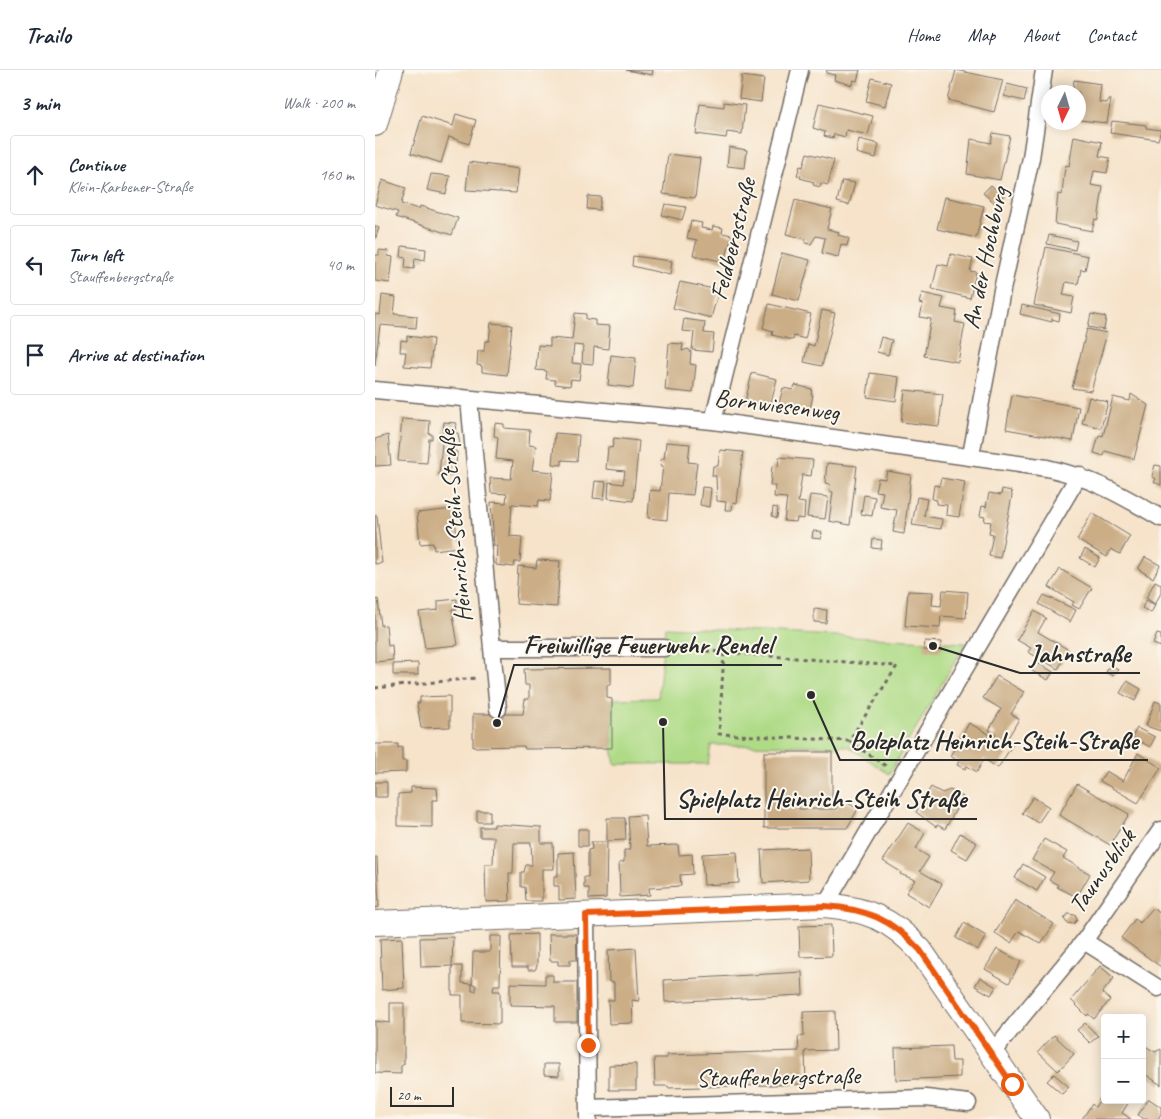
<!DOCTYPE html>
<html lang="en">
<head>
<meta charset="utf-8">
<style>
	:root { --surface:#fff; --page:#f6f6f7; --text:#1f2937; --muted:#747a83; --line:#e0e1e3 }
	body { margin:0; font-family:Caveat,sans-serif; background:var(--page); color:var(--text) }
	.controls { position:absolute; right:15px; bottom:15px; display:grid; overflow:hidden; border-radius:5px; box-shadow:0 2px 12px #0003 }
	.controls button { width:45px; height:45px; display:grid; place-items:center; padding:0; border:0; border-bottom:1px solid var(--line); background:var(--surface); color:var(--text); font:25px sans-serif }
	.compass { position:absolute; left:666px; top:15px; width:45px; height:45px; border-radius:50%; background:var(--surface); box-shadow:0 2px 12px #0003; rotate:185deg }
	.scale { position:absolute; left:15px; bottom:12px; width:64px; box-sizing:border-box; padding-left:5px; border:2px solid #2b2b2b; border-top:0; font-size:14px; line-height:18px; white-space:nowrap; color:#2b2b2b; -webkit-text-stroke:4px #fbf7ec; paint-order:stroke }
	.stop { position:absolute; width:15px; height:15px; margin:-11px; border:4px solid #ea580c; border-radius:50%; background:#fff }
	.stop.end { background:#ea580c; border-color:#fff; box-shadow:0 1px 5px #0008 }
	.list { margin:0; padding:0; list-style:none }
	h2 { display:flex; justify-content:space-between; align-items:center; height:65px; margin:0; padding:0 20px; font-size:21px }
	h2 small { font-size:16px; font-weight:400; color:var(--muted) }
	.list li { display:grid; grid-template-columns:32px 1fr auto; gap:15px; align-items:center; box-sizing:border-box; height:80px; margin:0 10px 10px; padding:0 10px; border:1px solid var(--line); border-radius:5px }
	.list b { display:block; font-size:19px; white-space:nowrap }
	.list p { margin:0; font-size:16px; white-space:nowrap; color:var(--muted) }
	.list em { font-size:16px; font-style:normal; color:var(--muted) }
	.icon { flex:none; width:28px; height:28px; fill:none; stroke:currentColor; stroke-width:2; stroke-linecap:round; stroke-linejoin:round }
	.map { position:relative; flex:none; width:786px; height:1049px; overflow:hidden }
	header { display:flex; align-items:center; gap:30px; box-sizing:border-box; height:70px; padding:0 25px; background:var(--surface); border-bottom:1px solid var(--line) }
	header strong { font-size:24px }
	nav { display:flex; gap:28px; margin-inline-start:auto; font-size:18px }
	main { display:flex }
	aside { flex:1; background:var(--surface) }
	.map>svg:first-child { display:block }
</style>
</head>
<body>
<header>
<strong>Trailo</strong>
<nav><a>Home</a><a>Map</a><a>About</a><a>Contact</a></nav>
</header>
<main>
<aside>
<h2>3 min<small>Walk · 200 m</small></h2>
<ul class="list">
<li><svg class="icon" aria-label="ahead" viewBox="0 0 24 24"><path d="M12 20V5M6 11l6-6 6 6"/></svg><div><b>Continue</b><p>Klein-Karbener-Straße</p></div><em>160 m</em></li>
<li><svg class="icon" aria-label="left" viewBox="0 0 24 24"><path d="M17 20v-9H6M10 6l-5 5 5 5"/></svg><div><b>Turn left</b><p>Stauffenbergstraße</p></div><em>40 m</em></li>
<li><svg class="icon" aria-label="arrive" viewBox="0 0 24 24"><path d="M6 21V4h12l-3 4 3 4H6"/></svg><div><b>Arrive at destination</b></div></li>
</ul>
</aside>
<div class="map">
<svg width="786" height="1049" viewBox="0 0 786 1049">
	<rect width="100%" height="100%" fill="#fbf7ec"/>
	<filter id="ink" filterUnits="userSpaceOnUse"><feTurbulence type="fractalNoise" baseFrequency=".02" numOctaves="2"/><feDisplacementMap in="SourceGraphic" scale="10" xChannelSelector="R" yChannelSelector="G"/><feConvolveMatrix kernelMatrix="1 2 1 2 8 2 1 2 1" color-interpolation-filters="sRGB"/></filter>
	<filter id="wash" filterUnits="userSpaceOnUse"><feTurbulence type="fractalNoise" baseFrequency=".0096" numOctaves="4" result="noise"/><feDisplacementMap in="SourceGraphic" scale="20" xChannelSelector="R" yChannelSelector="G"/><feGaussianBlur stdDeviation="1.12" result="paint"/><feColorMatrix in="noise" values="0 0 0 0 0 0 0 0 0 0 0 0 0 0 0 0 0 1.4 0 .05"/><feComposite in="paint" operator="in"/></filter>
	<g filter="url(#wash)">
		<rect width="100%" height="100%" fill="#f6e3ca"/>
		<path fill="#afdb87" stroke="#6d8359" d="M290 557 591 573 514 704 473 676 336 675 333 694H240L237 678V629L283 628Z"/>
		<g id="blocks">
			<path fill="#cbad86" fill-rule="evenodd" d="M251 0H278L277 5Z
				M452 0H485L482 11 478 10 477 15 459 10 460 5 451 3Z
				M581 0 628 10 619 42 573 30Z
				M367 6 389 9 386 32 364 29Z
				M497 8 516 13 510 36 491 31Z
				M699 10 726 14 724 32 732 33 733 29H736L732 53 704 50V22H698Z
				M632 14 652 19 649 31 629 26Z
				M349 32 370 35 367 64 352 62 351 68 321 64 325 34 349 37Z
				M444 33 498 46 493 65 471 60 470 67 459 64 458 68 449 66 450 62 438 58Z
				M81 44 101 50 94 74 74 67 66 93 36 83 47 46 78 56Z
				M737 51 771 55V58L786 60 783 70 735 63Z
				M618 63 635 66 625 110 592 104 596 69 616 73Z
				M699 66 727 72 724 86 735 88 732 103 719 101 716 115 728 117 723 150 720 149 717 161 680 154 683 124 687 125 689 104 691 95 694 96Z
				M484 69 504 74 501 88 481 83Z
				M354 77 372 80 370 98 352 96Z
				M432 83 459 90 453 115 446 113 445 117 438 115 439 112 425 108 426 106 422 105 425 96 428 97Z
				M293 84 325 88 320 128 288 124Z
				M94 92 144 99 141 123 91 120Z
				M56 104 75 106 71 124 52 120Z
				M7 110 31 118 26 134 44 139 45 136 83 148 77 165 21 147 23 142 0 135Z
				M467 111 480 113 474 135 462 132Z
				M616 115 628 126 621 134 608 123Z
				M213 126 226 127 224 140 212 139Z
				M570 127 609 136 601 168 562 159Z
				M420 130 457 139 452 159 464 162 463 165 474 168 472 176 466 174 463 187 447 183 450 168 441 166 436 174 430 173 431 169 411 164Z
				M290 134 311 137 307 150 287 145Z
				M316 151 327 153 326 158 337 160 338 156 348 158 347 163 357 165 350 192 318 185 322 170 312 168Z
				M0 156 4 158 0 170Z
				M674 165 702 171 700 180 672 174Z
				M27 176 51 179 50 190 40 188 39 199 30 198 31 188 26 187Z
				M671 177 713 186 710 200 706 199 703 214 691 212 688 225 699 227 696 243 659 235Z
				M4 180 14 181 13 186 18 187 15 213 0 211V185H4Z
				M407 183 435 190 424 231 397 224Z
				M576 184 598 189 595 201 601 202 595 228 557 219 563 194 573 196Z
				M258 186 297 191 295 205 257 196Z
				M305 212 344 220 336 248 298 238Z
				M547 223 569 228 566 238 582 241 580 252 590 254 583 292 549 286 556 249 545 247 548 234 544 233Z
				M7 225 21 227 19 244 42 246 41 258 5 255 0 296V244L5 245Z
				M394 234 436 244 430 269 419 266 418 270 397 265 398 261 388 258Z
				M647 235 685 244 684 251 677 249V252L645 244Z
				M447 240 460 243 447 296 429 292 433 274 439 276Z
				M200 243 211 244V249L220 250V255L235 256 233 279 219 277 218 294 207 293 208 276 199 275 197 293 206 294 204 310 196 309 195 316 180 314V310L171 309 172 301 161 300 163 275 175 276V268L197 270Z
				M716 244 731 247 729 260 713 257Z
				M309 249 330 252 329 263 339 264 337 282 317 280 319 262 307 261Z
				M116 253 137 255 132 305 107 302V296L102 295 103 281H109L110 271H114Z
				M712 259 732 263 716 321 697 318Z
				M32 266 58 269 55 298 29 296 31 282H25L26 270 32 271Z
				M506 267 517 270 513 285 502 282Z
				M294 273 308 274 307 281 313 279 316 282 315 294 321 295 318 323 290 320Z
				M236 285 261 288 258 318 233 315Z
				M377 303 402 309 395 337 370 332Z
				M495 303 524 307 521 331 492 327Z
				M420 315 437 319 436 325H438L434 344 403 337 408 318 418 320Z
				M530 320 568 324 564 356 526 352Z
				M756 324 773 335 759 389 730 381 729 386 719 383 724 365 728 366 738 327 755 331Z
				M637 325 704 337 698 371 631 359Z
				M714 327 733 332 726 358 707 353Z
				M27 349 55 351 54 364H57V369H54L52 393 23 391Z
				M69 352 81 353 80 363H83L85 375 79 374V381L82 382 80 406 64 405Z
				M120 353 129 354V358L155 360 154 375 161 376 157 400 178 402 175 431 164 430 163 436 137 434 135 466 147 467 145 492H140L139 497 121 495 122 476H119L116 432 131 433 132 424 116 423 115 408 136 409 138 391 121 389 123 367 119 366Z
				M180 363 204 365 202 391 187 390V395L177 394Z
				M13 365 16 395 0 396V369Z
				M239 368 264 371 258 431 233 428 234 412 248 414 250 401 231 399 233 377 237 378Z
				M291 372 315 374 313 392 322 393 318 425 294 423 292 450 273 448 275 420 285 421 288 396H285L286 389H289Z
				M345 380 368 382 362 433 358 432 357 440H350L351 432 342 431 341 406H337L338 396H343Z
				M404 387 438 390 436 406 427 405 423 432 430 433 429 449 422 448 421 452 409 451 412 428 399 427 400 416H395L397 396 403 397Z
				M452 393 482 396 475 455 454 451 458 422 454 421 455 414 450 413Z
				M780 395 786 396V415L779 412 781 409 777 406Z
				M512 401 536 405 529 464 518 462 522 440 505 437 508 422 500 421 503 408 510 409Z
				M566 408 590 412 584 447 571 445 572 435 561 434 562 430 557 429 559 415 564 416Z
				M220 411 231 412 229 429 218 428Z
				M327 417 336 418 334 437 325 435Z
				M627 419 636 421 637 426 625 488 614 486 618 464 614 463 616 452 609 451 610 447 605 446 607 436 611 437 614 423 626 425Z
				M435 425 453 427 450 449 432 447Z
				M489 425 500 427 497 446 486 444Z
				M542 427 552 429 549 446 567 449 566 459 537 455Z
				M398 437 403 438 402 448 397 446Z
				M79 439 83 477 59 480 58 473 45 474 42 443Z
				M717 443 755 466 745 484 736 479 732 487 702 470Z
				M0 446H2L7 493 0 494Z
				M438 461 447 462 446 469 437 468Z
				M498 469 507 470 506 479 497 478Z
				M710 479 725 488 720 497 705 488Z
				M770 487 785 495 778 508 763 499Z
				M162 490 185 491 182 537 141 534 143 496 161 498Z
				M685 499 717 518 704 539 697 535 699 532 674 517Z
				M780 511 786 514V523L780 534 771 528Z
				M568 520 593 522 591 548 566 546 565 558 530 556 533 521 558 522 557 535 566 536Z
				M669 525 701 540 695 552 664 534Z
				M3 529 6 556 11 555 13 576 17 575 18 590 0 592V530Z
				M82 529V539H77L83 575 50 578 44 542 63 540V531Z
				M771 530 780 535 776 543 767 538Z
				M439 539 452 540 451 553 439 552Z
				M659 541 671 548 663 562 694 580 683 599 653 582 656 578 642 570Z
				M782 564 786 565V577L778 574Z
				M550 571 567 572 566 581 549 580Z
				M662 592 678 602 673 610 657 601Z
				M43 593V605H18V594Z
				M735 595 743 599 738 606 731 602Z
				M236 598V615H232V628L237 629V678L150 679 149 676 98 677V644H148L150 629H154V615H150L149 599Z
				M622 606 649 622 636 644 644 649 631 671 638 674 623 698 609 689 602 702 592 696 590 699 582 695 584 691 575 686 594 653 619 667 621 665 614 660 626 639 608 628Z
				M752 611 766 619 760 631 745 623Z
				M75 626V657L46 658 42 633H45V627Z
				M780 631 786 633V661L771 656Z
				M762 658 780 667 775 677 757 667Z
				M0 674H23V678L27 677V691H31V702L0 703Z
				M389 682H457V731H424V739H461L466 729 483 739 472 758H389Z
				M763 683 786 698 763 733 725 711 731 701 748 711Z
				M0 712H12V727H0Z
				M702 714 754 744 735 775 684 745Z
				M36 717 62 718 63 730H57V757L23 756V724L36 723Z
				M556 717 567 723 575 720 588 727 570 759 562 755 561 757 541 742Z
				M658 727 674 737 663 753 647 743Z
				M102 741H115V752H102Z
				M270 745 272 776 303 775 304 785 317 784 318 804 305 805 306 816 274 818 275 825 245 827 244 793 249 792V780H255L253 746Z
				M232 748H250L251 770 232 771Z
				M533 753 550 763 541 779 554 787 545 801 567 814 554 837 531 823 540 810 525 804 526 802 508 791Z
				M119 754 166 757V773H178L179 799H167V831H151L150 817H146V802H149L151 795H157L156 773H139L138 803H134L135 831 111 832 110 794H118L119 767H105V757H119Z
				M203 759H213V776H203Z
				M585 763 602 773 592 789 576 780Z
				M669 769 692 782 688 788 715 804 702 827 682 817 683 815 674 810 679 802 657 790Z
				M216 772H232L231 828 214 829V818H209V807H213V780L217 779Z
				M433 778 434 810 388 813 386 780Z
				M199 782 201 829 184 830V816H179V806H183V783Z
				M362 782 364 813 329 815 327 784Z
				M0 787H2L4 837 0 838Z
				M648 794 670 807 662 821 640 808Z
				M640 830 679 854 666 874 644 861 636 873 620 863Z
				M778 838 786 844V897L746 868 760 849 765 853Z
				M693 844 700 845 702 850 698 854 692 853 689 849Z
				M589 853 611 866 603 880 581 868Z
				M456 855 457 886 425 887 424 856Z
				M162 864V896L160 900H153V897H137L136 865Z
				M174 864H201L202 890H195V895H183V891H175Z
				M115 866H126L125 915H119L118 921H125V954L87 953V925H77V896H87V913L97 914 98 882H115ZM97 914 101 915V921H97Z
				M78 867 77 896 46 897 45 868Z
				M27 868 29 918 7 920 5 869Z
				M261 878 264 931 257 930 258 953 234 954 233 930H239V912H234L233 880Z
				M622 879 646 892 634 913 610 899Z
				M725 896 739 908 727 923 735 930 719 949 713 944 712 946 696 930Z
				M427 902 428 925 290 932 289 910Z
				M170 905H178V912H202V952H180V936L135 935V913L170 914Z
				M605 907 621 917 616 925 600 916Z
				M15 933H29V994L26 996V1004L0 1003V951L15 953Z
				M460 941 461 980 430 981 431 1014 293 1018V1016H280L279 988H292V985L424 981 423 967 429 966 428 942Z
				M710 953 723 966 715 973 702 960Z
				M679 965 699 984 683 1001 663 982Z
				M767 974 780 982 786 979V1015L767 1002Z
				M576 976 577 991H585V1007L521 1010 520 978Z
				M169 994H184V1006L169 1005Z
				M261 994V1020H234V995Z
				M679 1004 694 1017 687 1024 672 1011Z
				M730 1021V1030H755L747 1043 756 1049H707L717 1034 720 1037Z
				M774 1029 786 1037V1044L783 1049H769L763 1045Z"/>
		</g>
	</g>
	<g filter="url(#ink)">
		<use href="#blocks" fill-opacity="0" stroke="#726b63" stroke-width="1"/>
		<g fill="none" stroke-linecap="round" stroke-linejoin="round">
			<g stroke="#726b63" stroke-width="19">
				<path id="street" d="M0 320 338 351 672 398C718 408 746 425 786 448
					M94 329 117 578H289
					M338 351 425 0
					M596 385 627 220 656 88 669 0
					M117 578 123 639
					M450 835 704 405
					M211 845 213 1049
					M709 871 783 918
					M616 984 709 871 786 760
					M213 1038 551 1028 593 1033"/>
			</g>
			<g stroke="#726b63" stroke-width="26">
				<path id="secondary" d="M0 54 16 0
					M0 853 450 835C492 839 516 849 545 880L662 1049"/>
			</g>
			<path stroke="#726b63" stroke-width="3" stroke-dasharray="4 4" stroke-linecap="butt" d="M307 579 522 596 474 671 344 664 349 583
				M0 618 101 608
				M474 671 511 696"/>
			<use href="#street" stroke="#fff" stroke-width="16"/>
			<use href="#secondary" stroke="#fff" stroke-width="24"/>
		</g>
	</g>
	<g fill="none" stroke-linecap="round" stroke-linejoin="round" filter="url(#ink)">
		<path stroke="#ea580c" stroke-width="6" d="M213 975 211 845 450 836C492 839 516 849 545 880L637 1014"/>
	</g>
	<g text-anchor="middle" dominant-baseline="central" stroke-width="4" stroke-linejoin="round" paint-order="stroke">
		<g font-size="25" fill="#2b2b2b" stroke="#fbf7ec">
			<text transform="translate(358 169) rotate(-76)">Feldbergstraße</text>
			<text transform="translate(610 188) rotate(-78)">An der Hochburg</text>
			<text transform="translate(402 335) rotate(7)">Bornwiesenweg</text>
			<text transform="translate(80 456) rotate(-95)">Heinrich-Steih-Straße</text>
			<text transform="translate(727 801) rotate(-55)">Taunusblick</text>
			<text transform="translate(403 1007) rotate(-1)">Stauffenbergstraße</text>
		</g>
	</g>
	<path fill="none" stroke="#2b2b2b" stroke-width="2" d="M122 653L139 595H407M558 576L645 603H765M436 625L465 690H773M288 652L290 749H602"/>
	<g fill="#2b2b2b" stroke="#fbf7ec" stroke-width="2">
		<circle cx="122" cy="653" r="5"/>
		<circle cx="558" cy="576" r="5"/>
		<circle cx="436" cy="625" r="5"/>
		<circle cx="288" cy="652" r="5"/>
	</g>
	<g font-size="26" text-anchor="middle" font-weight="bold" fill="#2b2b2b" stroke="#fbf7ec" stroke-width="4" stroke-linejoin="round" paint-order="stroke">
		<text x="273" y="583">Freiwillige Feuerwehr Rendel</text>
		<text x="705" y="592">Jahnstraße</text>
		<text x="619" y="679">Bolzplatz Heinrich-Steih-Straße</text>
		<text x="446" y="737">Spielplatz Heinrich-Steih Straße</text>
	</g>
</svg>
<div class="controls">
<button>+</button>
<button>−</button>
</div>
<svg class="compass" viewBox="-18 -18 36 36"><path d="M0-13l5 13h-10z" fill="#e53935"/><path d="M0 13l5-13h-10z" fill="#747a83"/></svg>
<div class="scale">20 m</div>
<div class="stop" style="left:637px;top:1014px"></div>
<div class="stop end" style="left:213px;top:975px"></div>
</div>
</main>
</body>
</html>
